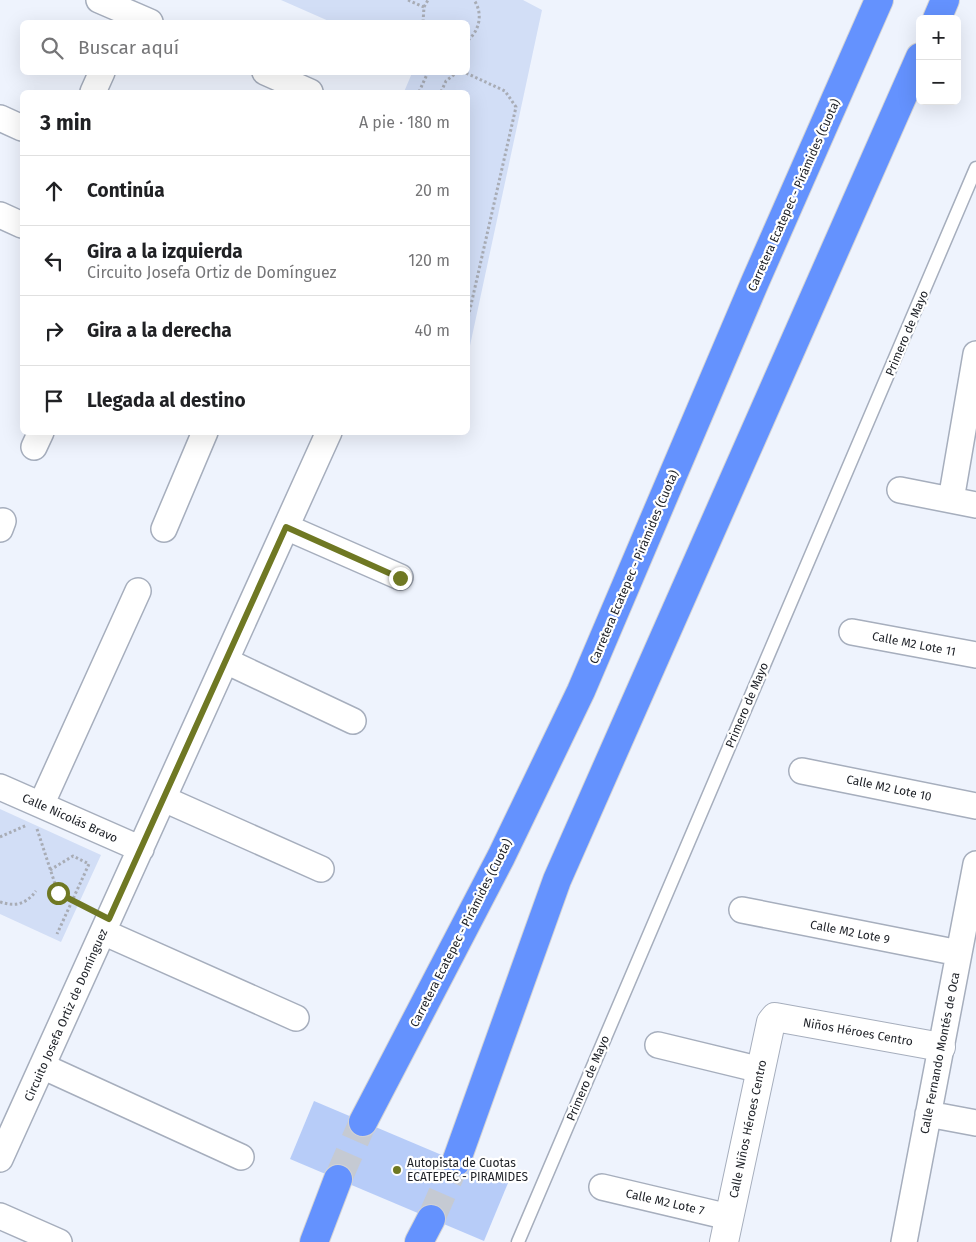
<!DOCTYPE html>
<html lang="es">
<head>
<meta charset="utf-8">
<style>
	:root { --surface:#fff; --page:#f2f2f2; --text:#202124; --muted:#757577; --line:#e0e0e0 }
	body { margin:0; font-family:"Fira Sans",sans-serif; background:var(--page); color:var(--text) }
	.controls { position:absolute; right:15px; top:15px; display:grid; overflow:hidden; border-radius:8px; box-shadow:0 5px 20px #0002 }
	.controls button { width:45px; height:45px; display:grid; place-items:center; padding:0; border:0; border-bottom:1px solid var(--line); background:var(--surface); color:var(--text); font:25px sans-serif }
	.stop { position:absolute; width:15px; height:15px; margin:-11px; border:4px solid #6f7823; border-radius:50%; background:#fff }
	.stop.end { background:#6f7823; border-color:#fff; box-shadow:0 1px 5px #0008 }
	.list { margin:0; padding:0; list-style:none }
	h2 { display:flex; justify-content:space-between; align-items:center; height:65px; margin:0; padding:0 20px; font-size:21px }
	h2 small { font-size:16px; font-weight:400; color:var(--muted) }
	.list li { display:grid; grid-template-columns:32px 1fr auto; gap:15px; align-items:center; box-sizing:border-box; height:70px; padding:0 20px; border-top:1px solid var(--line) }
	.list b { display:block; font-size:19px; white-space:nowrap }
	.list p { margin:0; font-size:16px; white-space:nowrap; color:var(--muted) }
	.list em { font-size:16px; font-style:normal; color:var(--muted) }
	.icon { flex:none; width:28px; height:28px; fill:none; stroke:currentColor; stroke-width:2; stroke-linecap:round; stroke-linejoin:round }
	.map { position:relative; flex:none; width:976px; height:1242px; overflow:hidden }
	.search { position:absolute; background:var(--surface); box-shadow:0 5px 20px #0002; left:20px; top:20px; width:450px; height:55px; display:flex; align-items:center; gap:12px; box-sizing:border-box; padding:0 18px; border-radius:8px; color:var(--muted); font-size:19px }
	.panel { position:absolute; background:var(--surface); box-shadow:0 5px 20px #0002; left:20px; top:90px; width:450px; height:345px; border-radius:8px }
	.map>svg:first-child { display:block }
</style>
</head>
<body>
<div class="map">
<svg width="976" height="1242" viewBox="0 0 976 1242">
	<rect width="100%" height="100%" fill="#eef3fd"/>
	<path fill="#d2def6" d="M281 0H523L542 10 468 355V92H404L412 73 468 72V22H331Z
		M0 809 101 855 61 942 0 914Z"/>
	<path fill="#b7ccf8" d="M314 1101 508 1183 484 1241 290 1159Z"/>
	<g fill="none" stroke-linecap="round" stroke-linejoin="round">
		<path stroke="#c5cad3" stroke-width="28" stroke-dasharray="28 14" stroke-linecap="butt" d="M338 1179 363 1122
			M431 1219 456 1162"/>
		<g stroke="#a6aebd" stroke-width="15">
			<path id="service" d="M518 1242 976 168"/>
		</g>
		<g stroke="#a6aebd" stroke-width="28">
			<path id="minor" d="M99 0 150 22
				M265 72 310 92
				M93 92 102 72
				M0 118 22 128
				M0 215 22 225
				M34 447 41 432
				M900 490 976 505
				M951 500 976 354
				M286 527 400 577
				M0 529 3 521
				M164 529 205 432
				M852 632 976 655
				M226 661 353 721
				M802 771 976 806
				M0 787 141 849
				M164 799 321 869
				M41 805 138 591
				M742 910 959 953
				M103 932 296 1018
				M658 1045 761 1070
				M42 1066 241 1157
				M928 1114 976 1123
				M0 1159 329 432
				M602 1187 729 1217
				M0 1216 59 1242
				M904 1242 976 864"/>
		</g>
		<g stroke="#a6aebd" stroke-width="30">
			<path id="secondary" d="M724 1242 771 1022 775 1017 941 1047"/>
		</g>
		<g stroke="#d3d3d4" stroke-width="30">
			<path id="motorway" d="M937 19 945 0
				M363 1122 501 857 581 691 755 282 879 0
				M456 1162 557 880 920 57
				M314 1242 338 1179
				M419 1242 431 1219"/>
		</g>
		<path stroke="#a8acb5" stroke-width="3" stroke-dasharray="2.5 2.5" stroke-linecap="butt" d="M408 0 424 7
			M423 22 424 7 428 0
			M468 40C480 30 483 13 474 0
			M419 92 428 72
			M441 92 446 81 456 73H466L505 91 516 107 468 318
			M37 829 58 893 88 908
			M0 837 27 825
			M50 870 73 856 89 864 57 934
			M0 902C16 907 26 904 36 891"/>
		<use href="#service" stroke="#fff" stroke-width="12"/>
		<use href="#minor" stroke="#fff" stroke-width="25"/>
		<use href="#secondary" stroke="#fff" stroke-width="28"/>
		<use href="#motorway" stroke="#6492fe" stroke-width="28"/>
	</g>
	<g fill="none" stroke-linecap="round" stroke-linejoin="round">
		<path stroke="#6f7823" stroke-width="6" d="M58 893 109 919 286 527 400 578"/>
	</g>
	<circle fill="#6f7823" stroke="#fff" stroke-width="2" cx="397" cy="1170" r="5"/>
	<g text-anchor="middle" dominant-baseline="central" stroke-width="4.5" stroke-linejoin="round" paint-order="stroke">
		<g font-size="12" fill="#21242a" stroke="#fff">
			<text transform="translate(794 195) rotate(-66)">Carretera Ecatepec - Pirámides (Cuota)</text>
			<text transform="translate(907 333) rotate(-67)">Primero de Mayo</text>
			<text transform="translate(634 567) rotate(-67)">Carretera Ecatepec - Pirámides (Cuota)</text>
			<text transform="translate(914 644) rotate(11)">Calle M2 Lote 11</text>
			<text transform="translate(747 705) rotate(-67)">Primero de Mayo</text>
			<text transform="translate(889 788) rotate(12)">Calle M2 Lote 10</text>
			<text transform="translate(70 818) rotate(24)">Calle Nicolás Bravo</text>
			<text transform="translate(850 932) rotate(11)">Calle M2 Lote 9</text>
			<text transform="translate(461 933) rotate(-63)">Carretera Ecatepec - Pirámides (Cuota)</text>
			<text transform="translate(66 1015) rotate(-66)">Circuito Josefa Ortiz de Domínguez</text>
			<text transform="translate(858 1032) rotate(10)">Niños Héroes Centro</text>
			<text transform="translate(940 1053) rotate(-79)">Calle Fernando Montés de Oca</text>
			<text transform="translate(588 1078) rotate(-67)">Primero de Mayo</text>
			<text transform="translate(748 1129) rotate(-78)">Calle Niños Héroes Centro</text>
			<text transform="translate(665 1202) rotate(13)">Calle M2 Lote 7</text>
		</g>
		<g font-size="12" fill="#21242a" stroke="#fff" text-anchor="start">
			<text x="407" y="1163">Autopista de Cuotas<tspan x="407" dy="14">ECATEPEC - PIRAMIDES</tspan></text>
		</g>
	</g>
</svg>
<div class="controls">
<button>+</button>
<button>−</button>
</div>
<div class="stop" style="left:58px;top:893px"></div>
<div class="stop end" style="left:400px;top:578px"></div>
<div class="search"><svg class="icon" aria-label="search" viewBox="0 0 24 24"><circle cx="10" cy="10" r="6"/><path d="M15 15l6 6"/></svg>Buscar aquí</div>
<section class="panel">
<h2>3 min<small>A pie · 180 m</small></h2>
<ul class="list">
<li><svg class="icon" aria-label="ahead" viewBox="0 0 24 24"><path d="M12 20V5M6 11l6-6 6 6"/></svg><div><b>Continúa</b></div><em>20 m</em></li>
<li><svg class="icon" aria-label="left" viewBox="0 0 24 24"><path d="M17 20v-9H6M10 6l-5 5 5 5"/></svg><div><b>Gira a la izquierda</b><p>Circuito Josefa Ortiz de Domínguez</p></div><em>120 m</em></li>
<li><svg class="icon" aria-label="right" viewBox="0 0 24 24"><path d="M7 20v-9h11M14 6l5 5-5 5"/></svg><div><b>Gira a la derecha</b></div><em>40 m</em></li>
<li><svg class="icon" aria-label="arrive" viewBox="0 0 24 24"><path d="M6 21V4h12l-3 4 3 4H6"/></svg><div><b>Llegada al destino</b></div></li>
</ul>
</section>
</div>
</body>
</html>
